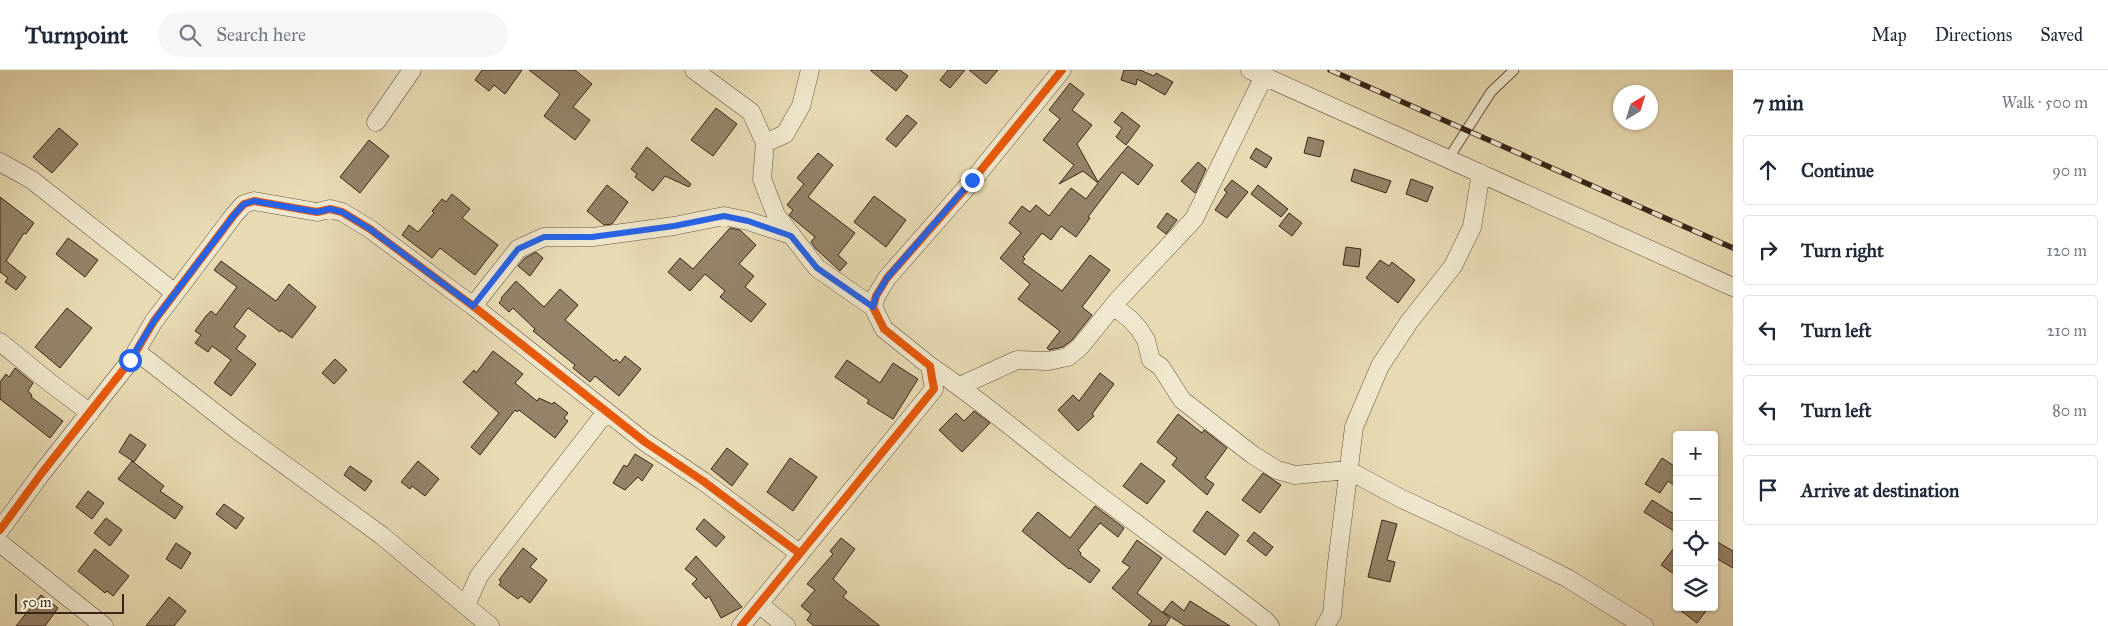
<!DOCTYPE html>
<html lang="en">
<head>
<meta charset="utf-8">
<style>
	:root { --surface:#fff; --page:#f6f6f7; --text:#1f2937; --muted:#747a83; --line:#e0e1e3 }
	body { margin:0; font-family:"IM FELL Great Primer",serif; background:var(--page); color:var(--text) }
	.controls { position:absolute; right:15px; bottom:15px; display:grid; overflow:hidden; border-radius:5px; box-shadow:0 1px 4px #0004 }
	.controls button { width:45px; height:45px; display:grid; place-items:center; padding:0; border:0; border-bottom:1px solid var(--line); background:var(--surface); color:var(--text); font:25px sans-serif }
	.compass { position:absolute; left:1613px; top:15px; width:45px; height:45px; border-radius:50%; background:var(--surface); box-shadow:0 1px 4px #0004; rotate:38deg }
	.scale { position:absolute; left:15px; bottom:12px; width:109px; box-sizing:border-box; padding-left:5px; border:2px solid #382418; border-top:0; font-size:14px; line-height:18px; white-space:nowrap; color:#382418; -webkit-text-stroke:4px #f0e8ce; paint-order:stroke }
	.stop { position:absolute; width:15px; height:15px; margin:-11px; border:4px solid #2563eb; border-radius:50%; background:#fff }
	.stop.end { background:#2563eb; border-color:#fff; box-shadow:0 1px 5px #0008 }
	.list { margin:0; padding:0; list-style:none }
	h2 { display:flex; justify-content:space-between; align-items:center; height:65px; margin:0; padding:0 20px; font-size:21px }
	h2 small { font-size:16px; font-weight:400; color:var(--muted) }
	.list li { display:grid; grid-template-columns:32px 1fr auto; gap:15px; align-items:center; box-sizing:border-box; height:70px; margin:0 10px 10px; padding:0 10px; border:1px solid var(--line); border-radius:5px }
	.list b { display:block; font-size:19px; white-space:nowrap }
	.list em { font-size:16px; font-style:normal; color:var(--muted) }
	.icon { flex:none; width:28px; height:28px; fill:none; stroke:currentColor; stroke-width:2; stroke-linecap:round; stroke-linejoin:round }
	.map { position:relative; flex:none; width:1733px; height:556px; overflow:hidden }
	header { display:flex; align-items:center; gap:30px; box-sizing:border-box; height:70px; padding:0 25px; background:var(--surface); border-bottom:1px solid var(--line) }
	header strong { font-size:24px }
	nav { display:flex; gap:28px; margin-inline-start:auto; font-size:18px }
	.search { width:350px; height:45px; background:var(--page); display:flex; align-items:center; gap:12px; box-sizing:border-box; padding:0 18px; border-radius:28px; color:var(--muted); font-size:19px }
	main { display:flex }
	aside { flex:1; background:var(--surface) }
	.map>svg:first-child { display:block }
</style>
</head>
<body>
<header>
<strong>Turnpoint</strong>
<div class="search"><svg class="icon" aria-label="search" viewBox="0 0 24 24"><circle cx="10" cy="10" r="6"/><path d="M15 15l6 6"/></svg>Search here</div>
<nav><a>Map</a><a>Directions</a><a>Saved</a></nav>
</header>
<main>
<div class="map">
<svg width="1733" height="556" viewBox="0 0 1733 556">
	<rect width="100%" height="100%" fill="#e8dbb3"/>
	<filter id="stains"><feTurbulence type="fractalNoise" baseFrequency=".004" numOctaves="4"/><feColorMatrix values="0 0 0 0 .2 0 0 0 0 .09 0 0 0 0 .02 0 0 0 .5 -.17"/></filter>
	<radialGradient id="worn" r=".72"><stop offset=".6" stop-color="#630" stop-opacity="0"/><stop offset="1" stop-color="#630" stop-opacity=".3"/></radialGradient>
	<path fill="#948369" stroke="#382418" d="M482 0H522L505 24 494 15 489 21 475 10Z
		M529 0H575L592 14 573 37 590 50 575 70 544 46 560 24Z
		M870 0H900L908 6 896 21Z
		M948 0H965L950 18 940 10Z
		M969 0H998L986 14Z
		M1124 0H1140L1154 6 1156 3 1173 12 1165 25 1137 9 1136 15 1121 10Z
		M1070 13 1084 24 1072 40 1092 55 1077 74 1098 112 1128 76 1153 95 1138 115 1122 102 1088 147 1090 148 1076 167 1061 156 1051 170 1042 163 1023 187 1025 189 1022 192 1062 221 1090 185 1110 200 1082 237 1092 245 1072 270 1063 277 1049 280 1047 278 1060 261 1018 229 1030 214 1000 188 1021 163 1009 153 1022 136 1030 142 1036 135 1049 146 1071 118 1086 129 1098 113 1083 101 1059 114 1074 95 1043 70 1060 49 1049 40Z
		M716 38 737 54 713 86 691 70Z
		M1122 42 1140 56 1126 75 1116 67 1122 58 1114 52Z
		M907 45 917 53 896 77 886 69Z
		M59 58 78 74 52 103 33 87Z
		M1308 67 1324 71 1320 87 1304 83Z
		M369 70 389 86 360 123 340 107Z
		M647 77 691 114 689 117 665 106 653 121 635 107 637 104 631 99Z
		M1256 78 1272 88 1266 98 1250 88Z
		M818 83 833 95 808 127 855 163 838 185 847 193 840 201 815 178 811 172 815 167 791 147 789 145 793 140 787 135 804 114 797 108Z
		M1198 92 1206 99 1195 123 1181 111Z
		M1354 99 1391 111 1386 123 1351 111Z
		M1411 109 1433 117 1427 132 1406 124Z
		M1232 110 1248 122 1227 148 1215 140 1227 122 1224 120Z
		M607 115 628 132 612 154 604 155 587 141Z
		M1258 115 1288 139 1281 147 1251 124Z
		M452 124 470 139 462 148 498 175 475 205 440 178 432 188 402 165 409 155 418 162 434 143 432 141 442 129 446 132Z
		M874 126 906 150 886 177 854 152Z
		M0 127 34 153 26 164 24 163 6 191 26 207 16 220 5 212 8 208 0 202Z
		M1167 143 1177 150 1166 164 1157 157Z
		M1289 143 1302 153 1292 166 1279 156Z
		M730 158 740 160 756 175 739 194 754 206 745 217 766 234 751 252 720 227 725 221 705 204 690 221 668 202 680 188 693 199Z
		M68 168 98 190 85 207 56 184Z
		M1346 177 1361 179 1359 197 1343 195Z
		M536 182 543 188 530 206 518 196 525 188Z
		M1380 190 1389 196 1392 192 1415 210 1398 233 1366 208Z
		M221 191 276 231 289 214 316 237 292 268 281 260 280 262 248 238 234 257 246 266 236 279 256 294 231 326 214 313 231 290 212 276 208 282 195 273 201 265 195 261 206 246 211 241 216 245 237 217 214 200Z
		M516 211 544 237 560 219 578 235 565 250 614 291 616 289 620 293 625 286 641 299 619 326 595 306 590 312 573 298 575 295 533 261 535 259 513 238 509 242 499 233 502 229 501 228Z
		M67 238 92 258 60 298 35 277Z
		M493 281 523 304 515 313 537 331 539 328 552 334 554 332 568 343 564 348 568 351 555 368 519 340 517 342 515 340 480 385 471 377 499 343 463 312 474 300 476 303Z
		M335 289 347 300 334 314 322 303Z
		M847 290 880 313 893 293 918 309 893 349 867 333 869 330 835 307Z
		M15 298 33 313 28 321 32 325 31 327 63 351 50 368 0 329V312L6 304 9 307Z
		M1100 303 1114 314 1092 344 1094 346 1078 361 1058 340 1073 325 1079 331Z
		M974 341 990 353 962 382 939 360 956 343 964 351Z
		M1178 344 1202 363 1204 360 1227 378 1205 408 1214 414 1207 425 1172 395 1177 388 1157 372Z
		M130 364 146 375 134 392 119 382Z
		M727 378 748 394 732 416 711 399Z
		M635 384 653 395 642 411 638 407 625 420 613 413 624 395 627 397Z
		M790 388 817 407 793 441 767 422Z
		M1662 388 1677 398V417L1668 411 1660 423 1645 414Z
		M132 391 164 416 160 421 183 437 175 449 118 409Z
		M418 391 439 409 425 426 412 416 410 419 401 412Z
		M1141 393 1165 411 1147 434 1123 416Z
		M350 396 372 411 365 421 344 405Z
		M1263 403 1281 415 1260 443 1242 430Z
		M88 421 104 433 92 449 76 437Z
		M1652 430 1677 446V463L1644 442Z
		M224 434 244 448 236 459 216 444Z
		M1095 436 1124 458 1118 467 1100 453 1078 480 1081 483 1080 485 1100 500 1090 513 1070 498 1069 499 1022 461 1038 442 1070 468Z
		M1207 441 1239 465 1225 485 1193 461Z
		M106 448 122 460 110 476 94 463Z
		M704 449 725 467 716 477 696 459Z
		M1382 450 1397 454 1387 490 1395 492 1390 512 1368 507Z
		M1254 462 1273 477 1266 486 1247 471Z
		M841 468 855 479 833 509 847 522 843 527 880 556H814L807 550 811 544 801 536 815 520 807 514 833 484 830 481Z
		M1137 470 1162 488 1137 523 1170 548 1165 556H1148L1152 551 1112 518 1130 497 1122 492Z
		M1714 470 1733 481V498L1714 487Z
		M176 473 191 483 181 499 166 489Z
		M1677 474V506L1661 495Z
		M523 478 537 489 530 497 547 510 530 533 521 526 518 529 499 515 501 512 499 510Z
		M95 479 129 506 113 526 107 521 105 523 78 501Z
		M696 486 742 537 721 548 709 526 706 529 692 514 697 509 685 499Z
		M41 525 58 538 45 556H16Z
		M169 527 186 541 174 556H146Z
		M1172 531 1184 541 1190 531 1230 556H1185L1163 542Z
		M1676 537H1709L1697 553Z"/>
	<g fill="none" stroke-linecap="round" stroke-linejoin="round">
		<g stroke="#64523f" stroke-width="11">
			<path id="lane" d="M1448 89 1491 22 1514 0"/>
		</g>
		<g stroke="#64523f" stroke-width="19">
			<path id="street" d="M694 0 751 42 765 73 762 109 776 145 817 198 873 237
				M1250 0 1733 217
				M376 52 412 0
				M765 73 785 64 801 36 810 0
				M0 92 32 110 175 223
				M473 236 518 179 544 167H593L674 156 724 146 748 151 791 165
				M1113 236 1130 249 1139 259 1146 270 1151 290 1161 297 1182 330 1253 385 1277 400 1295 405 1348 400 1400 428 1503 476 1567 508 1644 556
				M0 272 49 312 90 343
				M136 281 237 360 381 465 490 556
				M930 296C984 332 1032 375 1084 414 1144 460 1206 504 1266 551L1270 556
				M960 316 1017 290 1048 291 1068 287 1080 277 1118 230 1194 149 1264 6
				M0 460 41 404 131 290 154 251 234 145 244 134 254 131 317 142 330 139 342 142 370 159 473 236 645 372 703 411 799 483
				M0 473 104 556
				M759 534 786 556
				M466 535 479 506 606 342
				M741 556 934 319 930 296 884 259 873 237 876 226 887 208 973 110 1062 0
				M1325 556 1332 544 1337 493 1354 357 1380 296 1409 252 1453 196 1472 157 1481 103"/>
		</g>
		<use href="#lane" stroke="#f0e8ce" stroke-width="9"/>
		<use href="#street" stroke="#f0e8ce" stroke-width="18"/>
		<g stroke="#382418" stroke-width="5.5">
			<path id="rail" d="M1330 0 1733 178"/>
		</g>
		<use href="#rail" stroke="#f0e8ce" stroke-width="4" stroke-dasharray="11" stroke-linecap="butt"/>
		<g stroke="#f0e8ce" stroke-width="11">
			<path id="cycleway" d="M0 460 41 404 131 290 154 251 234 145 244 134 254 131 317 142 330 139 342 142 370 159 473 236 645 372 703 411 799 483
				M741 556 934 319 930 296 884 259 873 237 876 226 887 208 973 110 1062 0"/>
		</g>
		<use href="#cycleway" stroke="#e8590c" stroke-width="8"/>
	</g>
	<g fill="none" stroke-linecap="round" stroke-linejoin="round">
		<path stroke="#2563eb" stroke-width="6" d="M130 290 154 251 234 145 244 134 254 131 317 142 330 139 342 142 370 159 473 236 518 179 544 167H592L674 156 724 146 748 151 791 166 817 198 873 237 876 226 887 208 972 110"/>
	</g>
	<rect width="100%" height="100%" filter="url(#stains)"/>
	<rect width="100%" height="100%" fill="url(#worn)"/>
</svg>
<div class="controls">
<button>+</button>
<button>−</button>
<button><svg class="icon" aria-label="locate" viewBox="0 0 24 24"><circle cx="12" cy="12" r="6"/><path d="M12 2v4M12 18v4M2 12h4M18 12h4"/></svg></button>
<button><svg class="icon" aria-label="layers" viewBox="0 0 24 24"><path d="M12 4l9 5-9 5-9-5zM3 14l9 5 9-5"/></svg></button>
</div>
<svg class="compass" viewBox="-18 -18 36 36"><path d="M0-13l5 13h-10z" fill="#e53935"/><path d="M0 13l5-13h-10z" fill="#747a83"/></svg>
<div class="scale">50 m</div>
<div class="stop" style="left:130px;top:290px"></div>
<div class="stop end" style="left:972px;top:110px"></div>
</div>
<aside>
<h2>7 min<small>Walk · 500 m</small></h2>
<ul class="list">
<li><svg class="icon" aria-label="ahead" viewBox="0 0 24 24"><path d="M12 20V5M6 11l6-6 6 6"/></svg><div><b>Continue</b></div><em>90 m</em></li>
<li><svg class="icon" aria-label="right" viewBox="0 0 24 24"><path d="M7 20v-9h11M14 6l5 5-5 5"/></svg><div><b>Turn right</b></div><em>120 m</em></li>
<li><svg class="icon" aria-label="left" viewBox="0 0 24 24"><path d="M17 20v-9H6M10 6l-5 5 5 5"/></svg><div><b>Turn left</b></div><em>210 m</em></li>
<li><svg class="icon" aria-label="left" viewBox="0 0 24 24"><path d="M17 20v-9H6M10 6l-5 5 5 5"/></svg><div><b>Turn left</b></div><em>80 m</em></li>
<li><svg class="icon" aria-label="arrive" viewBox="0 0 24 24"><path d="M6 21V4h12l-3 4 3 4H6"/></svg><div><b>Arrive at destination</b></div></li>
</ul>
</aside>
</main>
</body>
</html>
